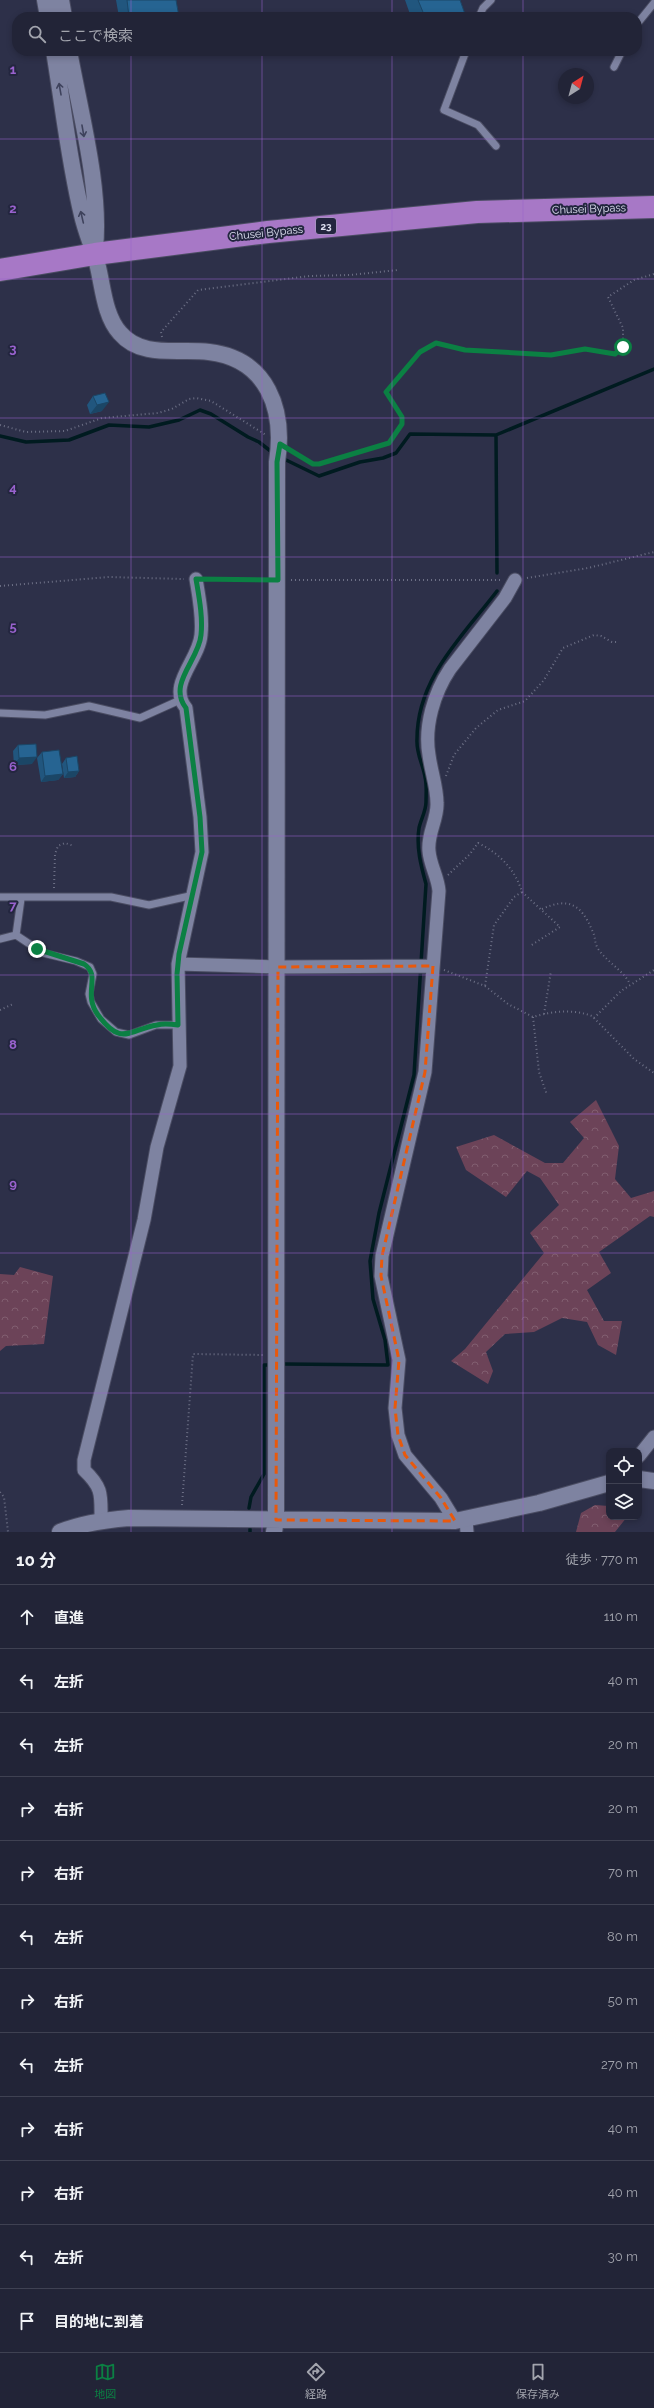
<!DOCTYPE html>
<html lang="ja">
<head>
<meta charset="utf-8">
<style>
	:root { --surface:#222437; --page:#2e3042; --text:#f1f3f6; --muted:#a2a4ad; --line:#3f4152; --accent:#0b8043 }
	body { margin:0; font-family:Raleway,"Noto Sans JP",sans-serif; background:var(--page); color:var(--text) }
	.controls { position:absolute; right:12px; bottom:12px; display:grid; overflow:hidden; border-radius:8px; box-shadow:0 2px 6px #0003 }
	.controls button { width:36px; height:36px; display:grid; place-items:center; padding:0; border:0; border-bottom:1px solid var(--line); background:var(--surface); color:var(--text); font:20px sans-serif }
	.compass { position:absolute; left:558px; top:68px; width:36px; height:36px; border-radius:50%; background:var(--surface); box-shadow:0 2px 6px #0003; rotate:36deg }
	.stop { position:absolute; width:12px; height:12px; margin:-9px; border:3px solid #0b8043; border-radius:50%; background:#fff }
	.stop.end { background:#0b8043; border-color:#fff; box-shadow:0 1px 4px #0008 }
	.list { margin:0; padding:0; list-style:none }
	h2 { display:flex; justify-content:space-between; align-items:center; height:52px; margin:0; padding:0 16px; font-size:17px }
	h2 small { font-size:13px; font-weight:400; color:var(--muted) }
	.list li { display:grid; grid-template-columns:26px 1fr auto; gap:12px; align-items:center; box-sizing:border-box; height:64px; padding:0 16px; border-top:1px solid var(--line) }
	.list b { display:block; font-size:15px; white-space:nowrap }
	.list em { font-size:13px; font-style:normal; color:var(--muted) }
	.icon { flex:none; width:22px; height:22px; fill:none; stroke:currentColor; stroke-width:2; stroke-linecap:round; stroke-linejoin:round }
	.map { position:relative; flex:none; width:654px; height:1532px; overflow:hidden }
	.search { position:absolute; background:var(--surface); box-shadow:0 2px 6px #0003; left:12px; right:12px; top:12px; height:44px; display:flex; align-items:center; gap:10px; box-sizing:border-box; padding:0 14px; border-radius:16px; color:var(--muted); font-size:15px }
	.sheet { height:820px; background:var(--surface) }
	nav { display:flex; justify-content:space-around; align-items:center; box-sizing:border-box; height:56px; border-top:1px solid var(--line); background:var(--surface); font-size:11px; color:var(--muted) }
	nav a { display:grid; justify-items:center; gap:2px }
	nav .on { color:var(--accent) }
	.map>svg:first-child { display:block }
</style>
</head>
<body>
<div class="map">
<svg width="654" height="1532" viewBox="0 0 654 1532">
	<defs>
		<pattern id="forest-crowns" width="20" height="18" patternUnits="userSpaceOnUse"><rect width="20" height="18" fill="#6c4358"/><path d="M2 6a3 3 0 1 1 6 0M12 15a3 3 0 1 1 6 0" fill="none" stroke="#815e70"/></pattern>
	</defs>
	<rect width="100%" height="100%" fill="#2d3049"/>
	<path fill="url(#forest-crowns)" d="M596 1100 619 1146 615 1179 631 1198 654 1191V1217L650 1216 599 1252 611 1273 587 1290 604 1321H622L616 1355 598 1345 587 1322 562 1318 534 1332 505 1334 486 1352 493 1371 488 1384 451 1361 465 1349 544 1253 530 1233 559 1205 540 1178 527 1171 506 1197 466 1170 456 1147 494 1135 545 1163H563L584 1138 570 1122Z
		M20 1267 53 1276 44 1344 6 1346 0 1351V1274L14 1275Z
		M595 1505 609 1506V1517H627L615 1532H576L581 1513Z"/>
	<g fill="none" stroke-linecap="round" stroke-linejoin="round">
		<path stroke="#001b20" stroke-width="3.5" d="M496 435 497 573
			M0 436 26 442 69 440 109 425 149 427 179 420 200 410 211 414 248 437 259 442 273 453
			M282 458 319 476 360 462 383 458 396 453 410 434 496 435 654 369
			M284 1364 388 1365 385 1340 373 1299 370 1261 379 1213 414 1075 426 884C421 866 416 847 419 828 421 819 426 811 426 802 426 794 427 785 425 777 423 764 416 754 417 739 417 678 462 637 497 591
			M249 1508 251 1497 264 1474V1365H272
			M250 1529V1532"/>
		<g stroke="#4a4c62" stroke-width="9">
			<path id="service" d="M479 17 483 8 491 0
				M637 24 654 3
				M466 51 444 110 478 125 496 146
				M614 67 622 51
				M0 713 45 715 89 706 140 718 180 700
				M0 897H111L149 905 194 895
				M16 935 21 899
				M0 939 16 935 43 953 76 961 90 967 93 974 89 994 91 1002 101 1019 116 1032 129 1035 156 1025H178"/>
		</g>
		<g stroke="#4a4c62" stroke-width="15">
			<path id="minor" d="M178 964 278 967 433 966
				M639 1456 654 1437
				M101 1520C101 1495 103 1488 84 1470V1460L144 1220 157 1147 180 1066 178 964 202 852 200 817 186 708C167 685 199 660 201 635 203 617 199 597 196 579
				M466 1520 467 1532
				M455 1521 441 1498 405 1455 398 1435 395 1408 399 1360 381 1276 382 1256 425 1072 439 891C438 877 430 865 429 851 427 834 438 819 437 803 437 787 431 771 429 755 424 726 434 693 450 669L505 598 515 580"/>
		</g>
		<g stroke="#4a4c62" stroke-width="18">
			<path id="tertiary" d="M45 0 48 17
				M61 0 64 17
				M54 51C63 105 69 162 82 215 86 233 94 250 98 267 103 288 105 317 120 333 142 359 179 348 209 352 268 359 285 410 277 462L276 1520 274 1532
				M69 51C80 112 101 188 95 248
				M639 1479 654 1481
				M60 1532C83 1523 104 1520 129 1518L455 1521 539 1503 609 1483"/>
		</g>
		<g stroke="#4a4c62" stroke-width="24">
			<path id="trunk" d="M0 270 95 254 268 232 477 212 654 207"/>
		</g>
		<path stroke="#6c6f85" stroke-width="2" stroke-dasharray="1 3" stroke-linecap="butt" d="M162 337 161 332 198 290 310 276 350 275 398 270
			M0 425 26 432 65 431 102 418 158 413 172 409 189 399 196 398 211 401 266 435
			M292 451 313 464H319L389 443 401 424 402 417 387 392 420 351 436 343 465 350 551 355 585 349 615 353 623 347V328L608 297 634 280 654 274
			M527 578 588 568 654 552
			M207 579H264
			M291 580H502
			M0 586 109 577 184 579
			M446 776 454 755 476 728 498 710 525 701 544 680 563 648 594 635 601 636 612 642H618
			M448 875 470 854 478 843C499 853 515 869 522 892L514 897 494 925 485 986
			M54 888 55 854 58 846 65 843 74 846
			M522 892 560 927 530 946
			M542 909C568 897 581 904 592 930 596 937 594 944 599 950 608 963 623 970 630 984
			M444 970 485 986 508 1004 533 1017C552 1011 573 1009 592 1016L634 1059 654 1073
			M0 1010 13 1004
			M544 1014 551 971
			M533 1017 539 1072 547 1095
			M594 1018 621 991 654 970
			M0 1492 4 1497 8 1532
			M182 1505 193 1354 264 1355"/>
		<use href="#service" stroke="#7e83a1" stroke-width="7"/>
		<use href="#minor" stroke="#7e83a1" stroke-width="13"/>
		<use href="#tertiary" stroke="#7e83a1" stroke-width="16"/>
		<use href="#trunk" stroke="#a778c6" stroke-width="22"/>
	</g>
	<path fill="#21567e" d="M116 0H176L179 17H119Z
		M405 0H460L466 17H411Z
		M93 396 102 411 90 414 87 405Z
		M18 745 32 764 14 765 13 751Z
		M42 752 63 774 58 780 41 782 37 758Z
		M66 758 79 771 75 777 64 778 62 764Z"/>
	<path fill="#1b4666" d="M109 402 102 411 90 414 97 405Z
		M37 757 32 764 14 765 19 758Z
		M79 771 75 777 64 778 68 772Z
		M63 774 58 780 41 782 45 776Z"/>
	<path fill="#266492" stroke="#1b4666" d="M127 0H176L179 17H129Z
		M418 0H460L466 17H425Z
		M105 393 109 402 97 405 93 396Z
		M36 744 37 757 19 758 18 745Z
		M59 750 63 774 45 776 42 752Z
		M77 756 79 771 68 772 66 758Z"/>
	<defs><path id="oneway-shaft" d="M-6 0H5M1.5-3L5.5 0L1.5 3" fill="none" stroke-width="1.6" stroke-linecap="round" stroke-linejoin="round"/></defs>
	<g stroke="#3e425c">
		<use href="#oneway-shaft" transform="translate(60 89) rotate(-100)"/>
		<use href="#oneway-shaft" transform="translate(83 131) rotate(80)"/>
		<use href="#oneway-shaft" transform="translate(82 217) rotate(-103)"/>
	</g>
	<g fill="none" stroke-linecap="round" stroke-linejoin="round">
		<path stroke="#0b8043" stroke-width="5" d="M37 949 84 964C102 976 82 993 98 1015 122 1047 128 1030 157 1025 164 1023 171 1024 178 1025L177 974 179 954 202 852 200 817 186 708C167 684 199 660 201 635 203 617 199 597 196 579L278 580 277 462 280 444 313 464H319L389 443 402 424V417L386 392 420 352 436 343 465 350 551 355 585 349 615 354 623 347"/>
	</g>
	<path fill="none" stroke="#e8590c" stroke-width="3" stroke-dasharray="8 5" stroke-linejoin="round" d="M433 966 425 1072 382 1256 381 1276 399 1360 395 1408 398 1435 405 1455 441 1498 455 1521 276 1520 278 967Z"/>
	<path fill="none" stroke="#9962ce" stroke-width="1" stroke-opacity="0.55" d="M131 0V17M262 0V17M392 0V17M523 0V17M131 51V1532M262 51V1532M392 51V1532M523 51V1532M0 139H654M0 279H654M0 418H654M0 557H654M0 696H654M0 836H654M0 975H654M0 1114H654M0 1253H654M0 1393H654"/>
	<g text-anchor="middle" dominant-baseline="central" stroke-width="4" stroke-linejoin="round" paint-order="stroke">
		<rect fill="#23263f" stroke="#a7a9bc" stroke-width="1" x="316" y="218" width="20" height="16" rx="3"/>
		<g font-size="10" font-weight="bold" fill="#dfe1f2">
			<text x="326" y="226">23</text>
		</g>
		<g font-size="11" fill="#dfe1f2" stroke="#23263f">
			<text transform="translate(589 209) rotate(-2)">Chusei Bypass</text>
			<text transform="translate(266 233) rotate(-6)">Chusei Bypass</text>
		</g>
	</g>
	<g font-size="13" text-anchor="middle" font-weight="bold" fill="#9962ce" stroke="#23263f" stroke-width="4" stroke-linejoin="round" paint-order="stroke">
		<text x="13" y="74">1</text>
		<text x="13" y="213">2</text>
		<text x="13" y="353">3</text>
		<text x="13" y="492">4</text>
		<text x="13" y="631">5</text>
		<text x="13" y="771">6</text>
		<text x="13" y="910">7</text>
		<text x="13" y="1049">8</text>
		<text x="13" y="1188">9</text>
	</g>
</svg>
<div class="controls">
<button><svg class="icon" aria-label="locate" viewBox="0 0 24 24"><circle cx="12" cy="12" r="6"/><path d="M12 2v4M12 18v4M2 12h4M18 12h4"/></svg></button>
<button><svg class="icon" aria-label="layers" viewBox="0 0 24 24"><path d="M12 4l9 5-9 5-9-5zM3 14l9 5 9-5"/></svg></button>
</div>
<svg class="compass" viewBox="-18 -18 36 36"><path d="M0-13l5 13h-10z" fill="#e53935"/><path d="M0 13l5-13h-10z" fill="#a2a4ad"/></svg>
<div class="stop" style="left:623px;top:347px"></div>
<div class="stop end" style="left:37px;top:949px"></div>
<div class="search"><svg class="icon" aria-label="search" viewBox="0 0 24 24"><circle cx="10" cy="10" r="6"/><path d="M15 15l6 6"/></svg>ここで検索</div>
</div>
<section class="sheet">
<h2>10 分<small>徒歩 · 770 m</small></h2>
<ul class="list">
<li><svg class="icon" aria-label="ahead" viewBox="0 0 24 24"><path d="M12 20V5M6 11l6-6 6 6"/></svg><div><b>直進</b></div><em>110 m</em></li>
<li><svg class="icon" aria-label="left" viewBox="0 0 24 24"><path d="M17 20v-9H6M10 6l-5 5 5 5"/></svg><div><b>左折</b></div><em>40 m</em></li>
<li><svg class="icon" aria-label="left" viewBox="0 0 24 24"><path d="M17 20v-9H6M10 6l-5 5 5 5"/></svg><div><b>左折</b></div><em>20 m</em></li>
<li><svg class="icon" aria-label="right" viewBox="0 0 24 24"><path d="M7 20v-9h11M14 6l5 5-5 5"/></svg><div><b>右折</b></div><em>20 m</em></li>
<li><svg class="icon" aria-label="right" viewBox="0 0 24 24"><path d="M7 20v-9h11M14 6l5 5-5 5"/></svg><div><b>右折</b></div><em>70 m</em></li>
<li><svg class="icon" aria-label="left" viewBox="0 0 24 24"><path d="M17 20v-9H6M10 6l-5 5 5 5"/></svg><div><b>左折</b></div><em>80 m</em></li>
<li><svg class="icon" aria-label="right" viewBox="0 0 24 24"><path d="M7 20v-9h11M14 6l5 5-5 5"/></svg><div><b>右折</b></div><em>50 m</em></li>
<li><svg class="icon" aria-label="left" viewBox="0 0 24 24"><path d="M17 20v-9H6M10 6l-5 5 5 5"/></svg><div><b>左折</b></div><em>270 m</em></li>
<li><svg class="icon" aria-label="right" viewBox="0 0 24 24"><path d="M7 20v-9h11M14 6l5 5-5 5"/></svg><div><b>右折</b></div><em>40 m</em></li>
<li><svg class="icon" aria-label="right" viewBox="0 0 24 24"><path d="M7 20v-9h11M14 6l5 5-5 5"/></svg><div><b>右折</b></div><em>40 m</em></li>
<li><svg class="icon" aria-label="left" viewBox="0 0 24 24"><path d="M17 20v-9H6M10 6l-5 5 5 5"/></svg><div><b>左折</b></div><em>30 m</em></li>
<li><svg class="icon" aria-label="arrive" viewBox="0 0 24 24"><path d="M6 21V4h12l-3 4 3 4H6"/></svg><div><b>目的地に到着</b></div></li>
</ul>
</section>
<nav>
<a class="on"><svg class="icon" aria-label="map" viewBox="0 0 24 24"><path d="M3 6l6-2 6 2 6-2v14l-6 2-6-2-6 2zM9 4v14M15 6v14"/></svg>地図</a>
<a><svg class="icon" aria-label="directions" viewBox="0 0 24 24"><path d="M12 3l9 9-9 9-9-9zM9 14v-3h6M13 9l2 2-2 2"/></svg>経路</a>
<a><svg class="icon" aria-label="saved" viewBox="0 0 24 24"><path d="M7 4h10v16l-5-4-5 4z"/></svg>保存済み</a>
</nav>
</body>
</html>
